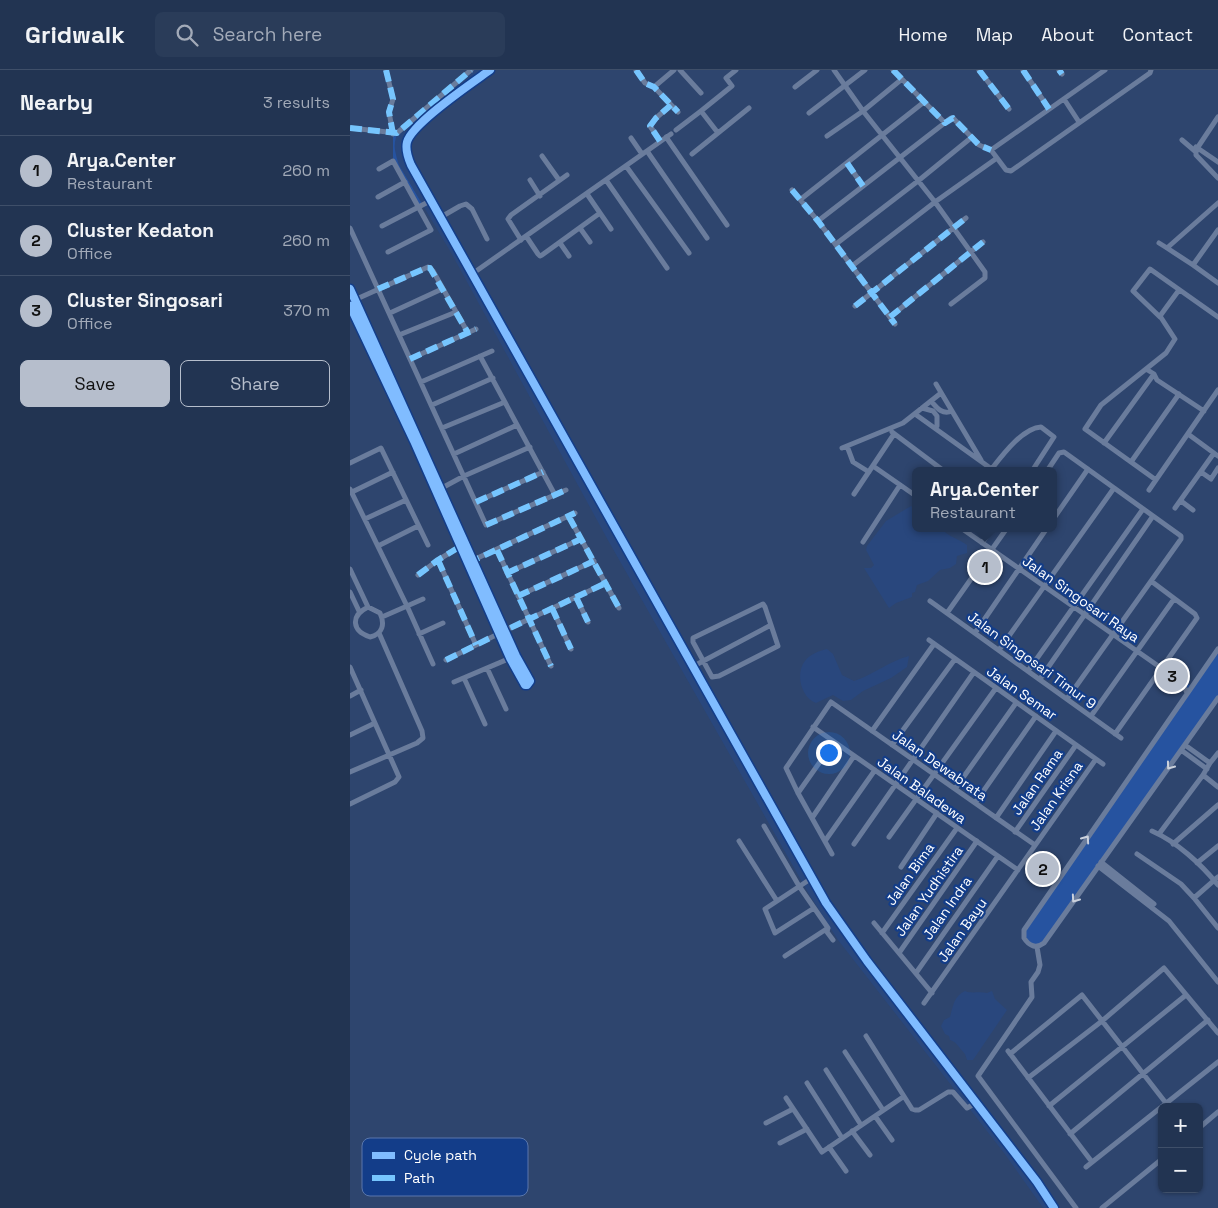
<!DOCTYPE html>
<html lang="en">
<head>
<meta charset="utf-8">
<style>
	:root { --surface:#223452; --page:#2a3c59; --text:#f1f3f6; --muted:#a2aab8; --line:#3f4f69; --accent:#b6becc }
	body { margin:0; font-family:"Space Grotesk",sans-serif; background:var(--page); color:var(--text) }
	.controls { position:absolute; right:15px; bottom:15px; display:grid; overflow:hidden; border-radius:8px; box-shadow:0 1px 4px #0004 }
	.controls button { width:45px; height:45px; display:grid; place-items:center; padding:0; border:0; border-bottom:1px solid var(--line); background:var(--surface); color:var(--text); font:25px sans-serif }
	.you { position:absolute; left:478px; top:682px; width:18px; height:18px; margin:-12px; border:4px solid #fff; border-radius:50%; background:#1a73e8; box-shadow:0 0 0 8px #1a73e833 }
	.badge { display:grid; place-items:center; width:32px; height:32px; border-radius:50%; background:var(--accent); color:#111; font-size:16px; font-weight:700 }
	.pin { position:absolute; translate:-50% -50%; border:2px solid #fff; box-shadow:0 1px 5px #0006 }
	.popup { position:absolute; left:562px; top:397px; width:145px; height:65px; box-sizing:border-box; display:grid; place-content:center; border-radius:8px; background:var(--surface); filter:drop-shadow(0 1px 4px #0005); font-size:16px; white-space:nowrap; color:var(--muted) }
	.popup b { font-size:19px; color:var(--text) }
	.popup::after { content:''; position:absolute; left:50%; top:100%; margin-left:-10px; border:10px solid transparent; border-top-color:var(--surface) }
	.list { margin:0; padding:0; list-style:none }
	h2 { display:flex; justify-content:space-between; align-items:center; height:65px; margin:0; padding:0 20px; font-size:21px }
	h2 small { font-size:16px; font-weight:400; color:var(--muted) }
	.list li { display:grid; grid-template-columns:32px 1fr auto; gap:15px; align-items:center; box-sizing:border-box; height:70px; padding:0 20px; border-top:1px solid var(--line) }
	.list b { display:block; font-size:19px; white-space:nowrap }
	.list p { margin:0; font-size:16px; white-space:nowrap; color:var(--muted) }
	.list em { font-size:16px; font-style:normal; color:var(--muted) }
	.actions { display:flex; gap:10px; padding:15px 20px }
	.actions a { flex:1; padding:11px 0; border:1px solid var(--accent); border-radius:8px; text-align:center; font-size:18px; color:var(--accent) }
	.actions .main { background:var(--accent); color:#111 }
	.icon { flex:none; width:28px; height:28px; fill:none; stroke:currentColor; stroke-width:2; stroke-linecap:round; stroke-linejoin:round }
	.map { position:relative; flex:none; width:868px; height:1138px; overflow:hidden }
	header { display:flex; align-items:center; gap:30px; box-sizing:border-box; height:70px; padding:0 25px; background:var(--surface); border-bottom:1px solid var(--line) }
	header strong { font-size:24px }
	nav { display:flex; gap:28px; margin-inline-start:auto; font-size:18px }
	.search { width:350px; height:45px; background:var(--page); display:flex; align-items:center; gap:12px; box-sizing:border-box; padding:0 18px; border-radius:8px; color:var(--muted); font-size:19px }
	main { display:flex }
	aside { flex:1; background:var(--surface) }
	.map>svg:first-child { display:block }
</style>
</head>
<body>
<header>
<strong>Gridwalk</strong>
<div class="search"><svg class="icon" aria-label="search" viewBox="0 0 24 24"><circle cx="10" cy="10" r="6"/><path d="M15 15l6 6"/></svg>Search here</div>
<nav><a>Home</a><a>Map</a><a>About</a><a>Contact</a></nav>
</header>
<main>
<aside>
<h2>Nearby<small>3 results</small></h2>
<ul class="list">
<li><span class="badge">1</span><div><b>Arya.Center</b><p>Restaurant</p></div><em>260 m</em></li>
<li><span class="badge">2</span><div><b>Cluster Kedaton</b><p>Office</p></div><em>260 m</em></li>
<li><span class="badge">3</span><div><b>Cluster Singosari</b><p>Office</p></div><em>370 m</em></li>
</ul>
<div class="actions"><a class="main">Save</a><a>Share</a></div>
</aside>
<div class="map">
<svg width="868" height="1138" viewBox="0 0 868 1138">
	<rect width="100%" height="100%" fill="#2e456e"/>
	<path fill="#2653a0" d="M121 0H140L89 38 60 66 57 85 476 833 704 1138H700L663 1086 492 866 463 820 291 519 93 157 77 134 70 136 43 91V64Z
		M868 579V628L690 876 677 873 673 862 837 623 835 614 842 615Z"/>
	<path fill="#29477d" d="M561 436 566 440V458H591C598 467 608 468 617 475V483L607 486 606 494 600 498 590 500 578 511 567 515 565 522 562 523V527L546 533 539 538 514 498H521L524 495 516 480 517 476 536 451Z
		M477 579 483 584 492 605 504 611C523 605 539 591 559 586L557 597 541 608 513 621 501 630 493 631 483 625 466 633C451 628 445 603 455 591 460 584 469 581 477 579Z
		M615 921C621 924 630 921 637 923L642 921 645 929 657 940 623 990H617L615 984C610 979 607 972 600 970L599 966 595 964 591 956 594 950 600 947C603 936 604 926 615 921Z"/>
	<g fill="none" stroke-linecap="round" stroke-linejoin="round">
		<path stroke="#29477d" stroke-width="11" d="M127 0 54 62C48 74 50 80 54 93L107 182 262 466 463 820 492 866 658 1079 700 1138"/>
		<path stroke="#6a7c9c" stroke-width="5" d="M36 0 43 29 39 42 43 64
			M140 0C122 13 62 53 57 72 55 80 58 88 61 95L476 833 517 891 687 1112 704 1138
			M286 0 295 13 304 17 328 42
			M330 0 351 23
			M484 0 513 41 585 132 635 202V208L601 234
			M543 0 595 53
			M629 0 659 39
			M673 0 699 39
			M709 0 712 4
			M304 17 324 0
			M445 17 467 0
			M714 29 729 52
			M351 41 382 16 376 8 386 0
			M459 43 515 0
			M868 47 846 80V85L868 108
			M0 58 47 63 121 0
			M326 60 351 41 368 63
			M477 66 513 41 552 9
			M316 67 377 155
			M281 68 292 84
			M832 70 846 82
			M310 71 300 56 306 48 321 35
			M846 77 868 92
			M641 80 755 0
			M297 81 357 168
			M342 84 399 38
			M192 86 209 110
			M497 93 513 116
			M276 96 339 183
			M29 99 43 91 81 160 38 182
			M180 110 190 126
			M256 110 317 198
			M442 120 468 151 545 254
			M28 127 55 112
			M451 129 574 32
			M868 133 817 178 843 195 868 160
			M250 143 261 159
			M91 147 110 136 116 134 122 139 137 169
			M468 151 601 48 604 49 629 75 641 80 656 100 661 101 800 3 801 0
			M32 156 82 130
			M0 158 136 455 216 420
			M230 158 240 172
			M176 166 188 184 190 186 192 185 250 143 237 124
			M171 170 158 149 161 145 217 105
			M210 173 219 186
			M809 173 817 178
			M486 174 568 111 622 67
			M843 195 868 213
			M502 196 585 132 647 88
			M122 204 321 64
			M0 219 166 586 180 611 177 615H175L160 588 64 371 0 236
			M0 232 78 197 83 201 118 263
			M505 236 616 148
			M40 243 92 219
			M540 247 633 172
			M810 247 783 221 800 199 868 247
			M49 265 106 242
			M130 286 205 425
			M60 289 126 259
			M796 299 816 283 825 269 810 246 829 220
			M71 312 142 281
			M586 314 631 390
			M581 331C587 338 592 345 602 341
			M82 335 143 308
			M572 338 583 341 587 346V356L585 358
			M565 344 643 400
			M92 358 155 332
			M542 362 594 401
			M838 364 868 386
			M754 373 804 304
			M497 376 503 392 519 402
			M492 378 553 353 591 323
			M104 384 167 355
			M781 392 829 324
			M0 393 31 378 78 475
			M523 396 566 426
			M640 401C651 387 672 358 691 357L704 367 682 401
			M697 401 709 383 714 382 831 466V469L717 629
			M851 402 861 409 868 398
			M806 410 735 359 751 335 796 299 804 304 807 310 854 341
			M0 419 57 536 83 594
			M90 419 114 406 180 377
			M799 420 868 320
			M2 422 43 402
			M504 424 544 364
			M831 431 843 440
			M126 432 193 402
			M825 438 864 383
			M219 447 269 538
			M704 448 738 399
			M15 449 56 430
			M611 458 814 600 834 616 837 623
			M513 472 550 415
			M632 473 642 458
			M28 476 68 456
			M147 480 201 596
			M88 490 126 575
			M121 491 225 443
			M0 499 18 537 30 543C35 554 33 564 20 567 2 561 0 546 18 537
			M157 503 231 469
			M68 505 88 490 111 476
			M0 522 9 541
			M168 526 244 491
			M226 527 238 552
			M580 531 771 668
			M413 534 415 537 428 576 369 606 362 607 343 572V568Z
			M202 538 221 579
			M597 543 657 458
			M32 547 73 529
			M625 563 697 458
			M69 564 93 553
			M579 570 753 694
			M868 579 674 860V868C679 876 686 879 694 873L868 628
			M649 580 764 418
			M96 590 156 560 256 513
			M0 597 49 707 45 712 0 734
			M342 597 421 555
			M137 598 156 639
			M678 601 793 439
			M114 608 135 654
			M690 609 803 446
			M104 612 163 587
			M0 626 11 620
			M741 646 824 529
			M463 657 668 800
			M522 661 584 574
			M765 664 847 548 845 544 801 511
			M0 665 25 653
			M542 675 605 589
			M835 675 860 693
			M831 680 857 699
			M0 702 67 673 73 668 72 661 29 563
			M853 705 868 717
			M605 719 666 633
			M448 723 484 672
			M625 733 686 646
			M462 748 504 686
			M646 748 706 661
			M414 756 449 816 478 858 477 862 483 870
			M802 761C827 772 851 794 868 815
			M665 762 726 675
			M809 764 853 705 860 693 868 683
			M539 767 646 618
			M389 771 427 831
			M475 771 525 700
			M504 774 624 602
			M823 774 868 735
			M482 784 448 723 436 698 481 632 685 775
			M787 784 831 814 844 828 868 858
			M679 785 709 807
			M675 791 706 812
			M751 792 804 834
			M847 793 868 776
			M748 796 819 851 868 912
			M551 797 587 743
			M462 808 415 839 425 863 464 838
			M844 828 868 807
			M524 853 582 923
			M532 863 607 758
			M687 877 690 895 688 902 681 912 682 927 628 1006 726 1138
			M549 883 627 771
			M435 886 478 858
			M566 903 648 786
			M574 933 746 689
			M516 966 562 1039 565 1040H569L598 1022H603L617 1038 626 1033
			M658 981 742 1092
			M495 982 533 1040
			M660 984 732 925 819 1037
			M476 1000 511 1055
			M678 1008 752 951 814 898 868 963
			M457 1013 492 1068
			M436 1028 472 1082 553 1027
			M699 1036 836 925
			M525 1046 542 1070
			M416 1053 443 1039
			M849 1058 868 1042
			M502 1061 520 1085
			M720 1064 858 950
			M430 1073 457 1059
			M479 1077 496 1101
			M736 1097 868 992
			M752 1138 812 1089"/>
		<path stroke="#76c5fe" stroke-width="6" stroke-dasharray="12 6" stroke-linecap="butt" d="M36 0 43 29 39 42 43 64
			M286 0 295 13 304 17 328 42
			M543 0 595 53 603 48 629 75 641 80
			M629 0 659 39
			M673 0 699 39
			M709 0 712 4
			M0 58 47 63 121 0
			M310 71 300 56 306 48 321 35
			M497 93 513 116
			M442 120 468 151 545 254
			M28 219 76 198H80L118 263
			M505 236 616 148
			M540 247 633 172
			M60 289 126 259
			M126 432 193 402
			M219 447 269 538
			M136 455 216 420
			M147 480 201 596
			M88 490 126 575
			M118 493 225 443
			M157 503 231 469
			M68 505 88 490 111 476
			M168 526 244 491
			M226 527 238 552
			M202 538 221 579
			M96 590 156 560 256 513"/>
		<g stroke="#133d89" stroke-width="11">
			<path id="cycleway" d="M140 0C122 13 62 53 57 72 55 80 58 88 61 95L476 833 517 891 687 1112 704 1138
				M0 219 166 586 180 611 177 615H175L160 588 64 371 0 236"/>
		</g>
		<use href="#cycleway" stroke="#80bcff" stroke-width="8"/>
	</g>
	<defs><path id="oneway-chevron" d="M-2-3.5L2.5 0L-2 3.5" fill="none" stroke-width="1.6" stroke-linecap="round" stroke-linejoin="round" transform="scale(1.25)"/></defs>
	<g stroke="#cbd1dc">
		<use href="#oneway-chevron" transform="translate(820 696) rotate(126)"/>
		<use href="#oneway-chevron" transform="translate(736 769) rotate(-55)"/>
		<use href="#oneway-chevron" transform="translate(725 829) rotate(125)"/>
	</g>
	<g text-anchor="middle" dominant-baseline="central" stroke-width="4.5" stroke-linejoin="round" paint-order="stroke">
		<g font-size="14" fill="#fff" stroke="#133d89">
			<text transform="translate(731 529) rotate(35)">Jalan Singosari Raya</text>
			<text transform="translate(682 590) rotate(36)">Jalan Singosari Timur 9</text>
			<text transform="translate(672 623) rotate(35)">Jalan Semar</text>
			<text transform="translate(590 695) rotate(35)">Jalan Dewabrata</text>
			<text transform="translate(687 712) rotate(-55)">Jalan Rama</text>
			<text transform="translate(572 720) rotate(35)">Jalan Baladewa</text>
			<text transform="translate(706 726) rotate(-55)">Jalan Krisna</text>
			<text transform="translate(560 804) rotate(-55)">Jalan Bima</text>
			<text transform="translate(579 821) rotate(-55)">Jalan Yudhistira</text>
			<text transform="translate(597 838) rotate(-55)">Jalan Indra</text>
			<text transform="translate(612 860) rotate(-55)">Jalan Bayu</text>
		</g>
	</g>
	<rect x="12" y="1068" width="166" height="58" rx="8" fill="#133d89" stroke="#5a77ac" stroke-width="1"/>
	<rect x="22" y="1082" width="23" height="7" fill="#80bcff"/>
	<rect x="22" y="1105" width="23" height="6" fill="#76c5fe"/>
	<g font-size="14" fill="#fff">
		<text x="54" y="1090">Cycle path</text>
		<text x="54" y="1113">Path</text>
	</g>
</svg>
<div class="controls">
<button>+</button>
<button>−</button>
</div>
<div class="you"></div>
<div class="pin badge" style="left:635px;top:497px">1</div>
<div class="popup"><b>Arya.Center</b>Restaurant</div>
<div class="pin badge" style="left:693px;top:799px">2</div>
<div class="pin badge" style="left:822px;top:606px">3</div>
</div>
</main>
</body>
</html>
